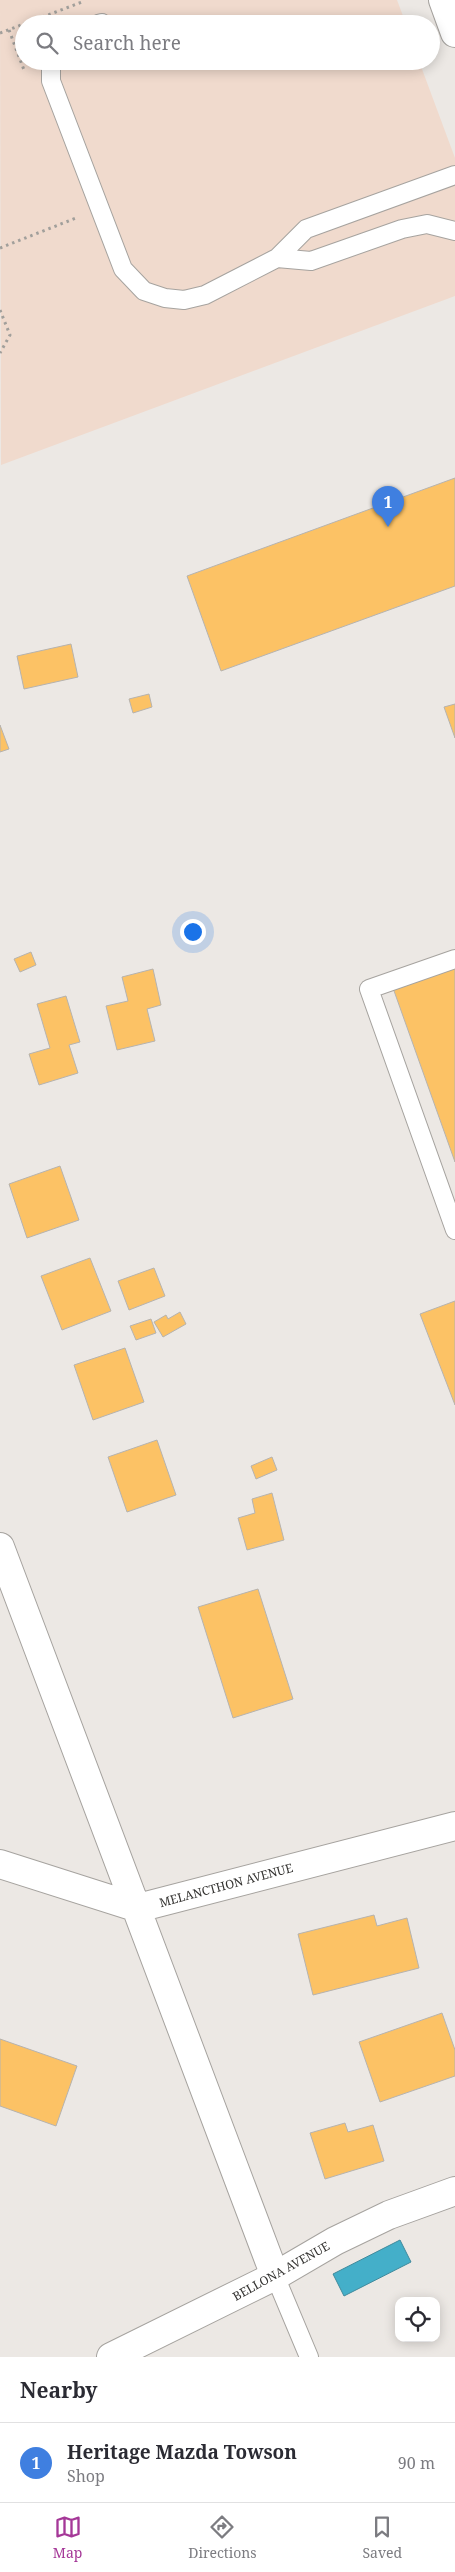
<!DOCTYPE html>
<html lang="en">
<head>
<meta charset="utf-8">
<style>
	:root { --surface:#fff; --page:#f7f7f7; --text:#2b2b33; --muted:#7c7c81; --line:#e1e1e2; --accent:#a53898 }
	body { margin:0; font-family:"Noto Serif",serif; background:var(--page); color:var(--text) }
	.controls { position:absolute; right:15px; bottom:15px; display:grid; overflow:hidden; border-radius:10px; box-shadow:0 2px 12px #0003 }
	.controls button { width:45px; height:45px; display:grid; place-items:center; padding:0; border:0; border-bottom:1px solid var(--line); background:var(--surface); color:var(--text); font:25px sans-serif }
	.you { position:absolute; left:192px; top:931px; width:18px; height:18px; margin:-12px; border:4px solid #fff; border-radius:50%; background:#1a73e8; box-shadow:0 0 0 8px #1a73e833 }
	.badge { display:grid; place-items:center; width:32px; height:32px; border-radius:50%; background:var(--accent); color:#fff; font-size:16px; font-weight:700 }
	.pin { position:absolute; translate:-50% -41px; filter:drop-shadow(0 1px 2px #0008) }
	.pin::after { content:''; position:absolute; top:26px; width:18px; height:15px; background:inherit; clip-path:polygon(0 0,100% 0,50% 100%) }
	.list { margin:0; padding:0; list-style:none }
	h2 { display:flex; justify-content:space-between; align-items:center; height:65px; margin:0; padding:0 20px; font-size:21px }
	h2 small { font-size:16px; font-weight:400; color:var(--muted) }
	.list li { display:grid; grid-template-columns:32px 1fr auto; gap:15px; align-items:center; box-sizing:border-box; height:80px; padding:0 20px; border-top:1px solid var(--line) }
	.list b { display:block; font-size:19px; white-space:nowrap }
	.list p { margin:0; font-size:16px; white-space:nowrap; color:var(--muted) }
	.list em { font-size:16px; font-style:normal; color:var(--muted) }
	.icon { flex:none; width:28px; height:28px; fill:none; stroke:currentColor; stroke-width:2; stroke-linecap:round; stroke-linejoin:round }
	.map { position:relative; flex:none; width:455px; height:2357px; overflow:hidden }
	.search { position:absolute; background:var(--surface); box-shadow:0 2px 12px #0003; left:15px; right:15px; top:15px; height:55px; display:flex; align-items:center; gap:12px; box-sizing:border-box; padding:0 18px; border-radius:28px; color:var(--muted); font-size:19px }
	.sheet { height:145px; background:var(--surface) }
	nav { display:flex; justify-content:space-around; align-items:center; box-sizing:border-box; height:70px; border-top:1px solid var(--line); background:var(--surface); font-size:14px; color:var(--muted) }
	nav a { display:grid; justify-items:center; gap:2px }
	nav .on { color:var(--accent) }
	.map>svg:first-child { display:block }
</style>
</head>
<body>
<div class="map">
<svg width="455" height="2357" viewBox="0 0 455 2357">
	<rect width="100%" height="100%" fill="#ece8e4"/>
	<path fill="#f0dacd" d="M0 0H397L406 24H24V61H419L455 158V296L1 465Z"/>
	<path fill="#44afc9" stroke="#408a9c" d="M400 2240 411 2262 344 2296 333 2274Z"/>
	<path fill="#fcc265" stroke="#b6b3af" d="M455 478V586L221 671 187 576Z
		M71 644 78 677 24 689 17 656Z
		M149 694 152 707 133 713 129 699Z
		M455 704V738L444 707Z
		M0 725 9 749 0 752Z
		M31 952 36 965 20 972 14 959Z
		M455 966V1162L393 988Z
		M153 969 161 1005 147 1009 155 1041 117 1050 106 1006 128 1001 122 977Z
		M66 996 80 1042 69 1045 78 1073 39 1085 29 1054 50 1048 37 1004Z
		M60 1166 79 1220 27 1238 9 1184Z
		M90 1258 111 1311 62 1330 41 1276Z
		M154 1268 165 1296 129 1310 118 1281Z
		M455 1301V1405L420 1314Z
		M180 1312 186 1324 163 1337 154 1322 166 1315 168 1319Z
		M151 1319 156 1333 136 1340 130 1326Z
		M125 1348 144 1402 93 1420 74 1365Z
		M157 1440 176 1495 127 1512 108 1457Z
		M272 1457 277 1470 256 1479 251 1466Z
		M272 1493 284 1540 247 1550 238 1518 255 1513 252 1499Z
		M258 1589 293 1699 233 1718 198 1607Z
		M374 1915 377 1926 407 1918 419 1968 313 1995 298 1934Z
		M442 2013 455 2050V2076L380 2102 359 2042Z
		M0 2039 77 2066 56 2126 0 2106Z
		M345 2123 348 2132 373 2125 384 2161 325 2179 310 2133Z"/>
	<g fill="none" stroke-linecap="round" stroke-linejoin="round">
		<g stroke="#a6a39f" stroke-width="20">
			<path id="lane" d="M98 24 102 23
				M51 61V81L123 269 144 291 165 298 184 300 205 295 277 258 306 229 455 175
				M277 258 311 261 402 229 427 224 455 231
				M455 959 369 989 455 1230
				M275 2276 309 2357"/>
		</g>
		<g stroke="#a6a39f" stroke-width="30">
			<path id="street" d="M0 1547 275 2276
				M0 1864 138 1908 455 1826"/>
		</g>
		<g stroke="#a6a39f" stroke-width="30">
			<path id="secondary" d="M111 2357 275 2276 335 2241 389 2215 455 2191"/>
		</g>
		<g stroke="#a6a39f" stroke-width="30">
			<path id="primary" d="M443 0 455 33"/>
		</g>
		<path stroke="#a19f9b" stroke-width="3" stroke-dasharray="2.5 4" stroke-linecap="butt" d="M24 24 82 2
			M9 30 24 70
			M0 33 24 24
			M0 248 76 218
			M0 310 10 335 0 353"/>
		<use href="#lane" stroke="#fff" stroke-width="18"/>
		<use href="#street" stroke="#fff" stroke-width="28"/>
		<use href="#secondary" stroke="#fff" stroke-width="28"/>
		<use href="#primary" stroke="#fff" stroke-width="28"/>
	</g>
	<g text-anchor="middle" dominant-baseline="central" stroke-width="5" stroke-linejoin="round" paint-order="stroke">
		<g font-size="12" fill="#353432" stroke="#fff">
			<text transform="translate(226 1885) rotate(-15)">MELANCTHON AVENUE</text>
			<text transform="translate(281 2271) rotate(-29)">BELLONA AVENUE</text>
		</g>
	</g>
</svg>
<div class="controls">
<button><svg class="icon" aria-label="locate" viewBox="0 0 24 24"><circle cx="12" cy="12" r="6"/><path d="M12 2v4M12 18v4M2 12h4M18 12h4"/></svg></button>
</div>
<div class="you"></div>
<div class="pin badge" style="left:388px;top:527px;background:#3f7fe0">1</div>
<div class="search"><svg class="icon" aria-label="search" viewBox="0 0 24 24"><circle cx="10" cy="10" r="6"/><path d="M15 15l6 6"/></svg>Search here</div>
</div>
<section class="sheet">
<h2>Nearby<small></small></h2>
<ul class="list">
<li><span class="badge" style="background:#3f7fe0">1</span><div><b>Heritage Mazda Towson</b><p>Shop</p></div><em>90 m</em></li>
</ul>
</section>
<nav>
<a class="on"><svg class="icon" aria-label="map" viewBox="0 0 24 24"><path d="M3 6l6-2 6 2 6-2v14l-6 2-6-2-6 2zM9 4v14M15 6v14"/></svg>Map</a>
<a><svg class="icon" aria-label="directions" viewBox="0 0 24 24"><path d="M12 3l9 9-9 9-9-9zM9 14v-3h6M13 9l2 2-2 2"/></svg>Directions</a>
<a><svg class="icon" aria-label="saved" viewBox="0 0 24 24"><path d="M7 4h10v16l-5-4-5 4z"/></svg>Saved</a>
</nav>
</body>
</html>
